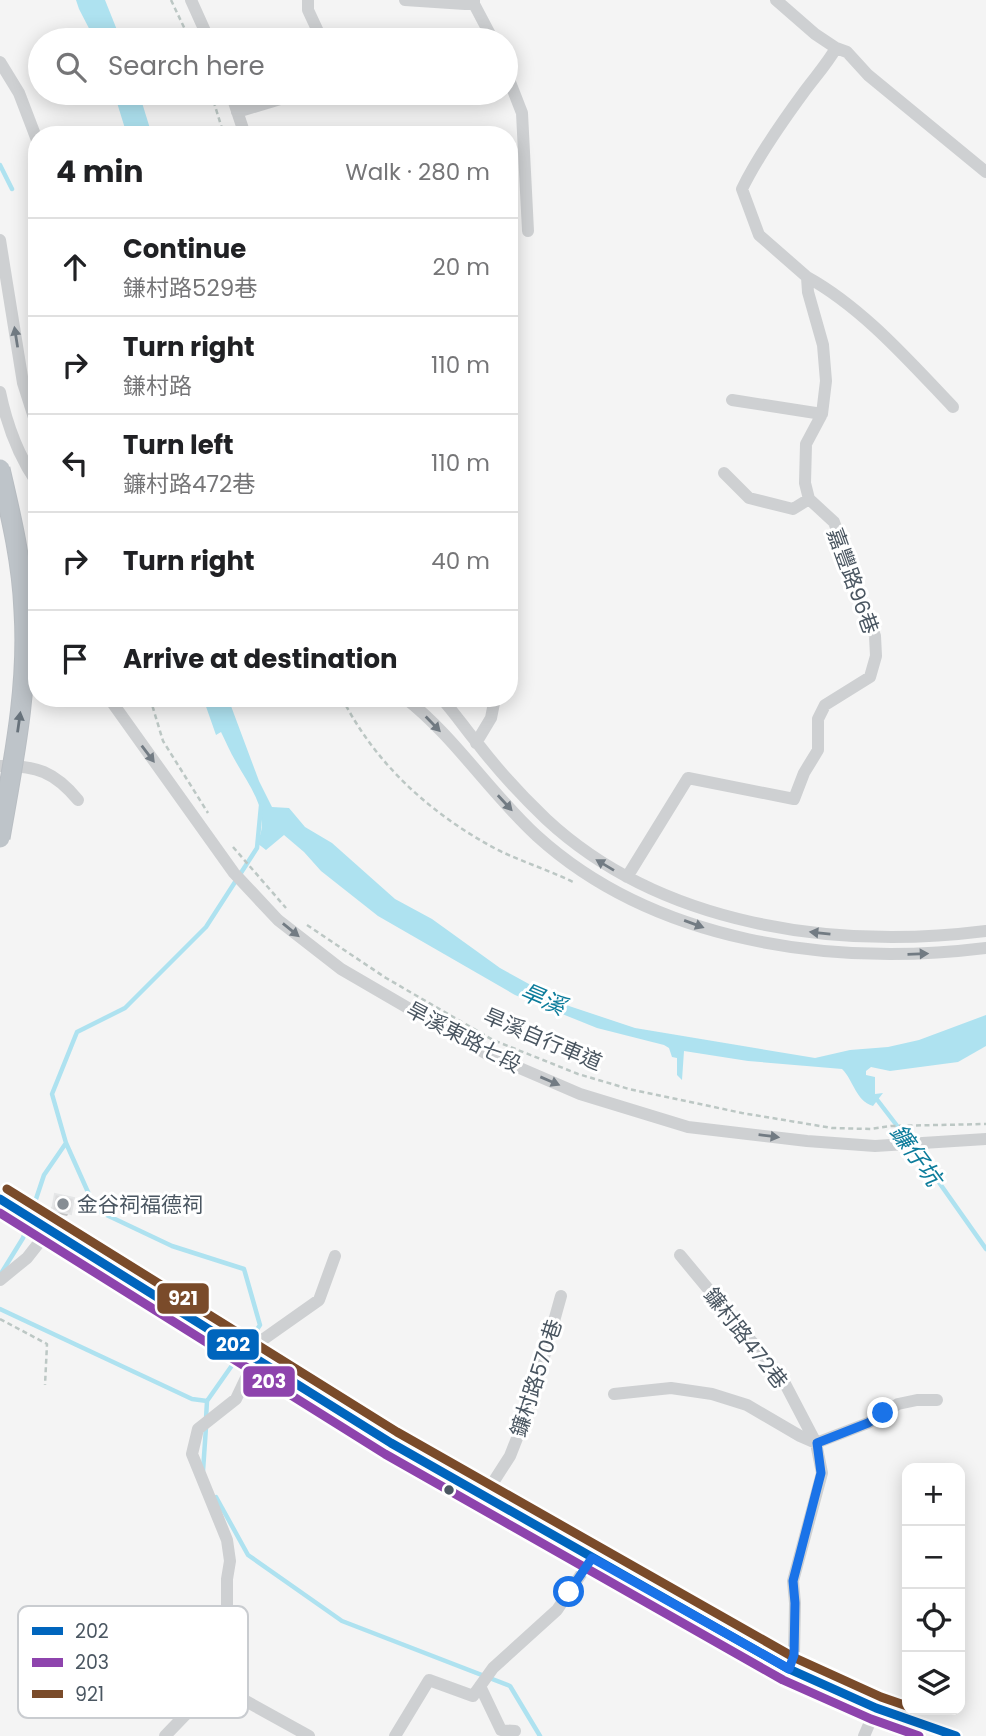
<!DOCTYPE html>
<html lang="en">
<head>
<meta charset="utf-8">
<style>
	:root { --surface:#fff; --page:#f2f2f2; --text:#202124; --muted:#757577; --line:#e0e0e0 }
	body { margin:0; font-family:Poppins,"Noto Sans TC",sans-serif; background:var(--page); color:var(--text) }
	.controls { position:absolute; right:21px; bottom:21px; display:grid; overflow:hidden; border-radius:14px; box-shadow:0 4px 18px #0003 }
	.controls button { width:63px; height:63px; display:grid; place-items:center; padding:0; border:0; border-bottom:2px solid var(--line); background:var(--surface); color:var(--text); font:35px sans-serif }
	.stop { position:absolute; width:21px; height:21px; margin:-16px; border:5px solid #1a73e8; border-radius:50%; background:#fff }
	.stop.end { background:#1a73e8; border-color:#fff; box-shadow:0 2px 7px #0008 }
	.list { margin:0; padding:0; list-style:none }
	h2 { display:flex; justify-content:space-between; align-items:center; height:91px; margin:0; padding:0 28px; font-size:30px }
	h2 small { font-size:23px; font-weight:400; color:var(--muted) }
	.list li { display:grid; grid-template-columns:46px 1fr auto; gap:21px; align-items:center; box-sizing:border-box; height:98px; padding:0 28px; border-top:2px solid var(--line) }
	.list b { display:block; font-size:26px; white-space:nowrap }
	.list p { margin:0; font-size:23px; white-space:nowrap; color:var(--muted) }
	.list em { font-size:23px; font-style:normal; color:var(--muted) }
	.icon { flex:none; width:38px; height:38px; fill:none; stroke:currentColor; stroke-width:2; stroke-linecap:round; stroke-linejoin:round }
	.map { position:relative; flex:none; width:986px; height:1736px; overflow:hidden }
	.search { position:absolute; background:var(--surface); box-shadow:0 4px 18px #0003; left:28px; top:28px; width:490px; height:77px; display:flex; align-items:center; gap:18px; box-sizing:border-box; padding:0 24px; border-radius:38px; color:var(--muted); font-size:26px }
	.panel { position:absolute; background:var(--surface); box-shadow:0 4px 18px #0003; left:28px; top:126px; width:490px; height:581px; border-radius:28px }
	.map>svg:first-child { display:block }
</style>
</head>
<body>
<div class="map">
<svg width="986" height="1736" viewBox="0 0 986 1736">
	<rect width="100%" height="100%" fill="#f4f4f4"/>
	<path fill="#aee2f0" d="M76 0H105L121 40H95L79 9Z
		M114 93H139L152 135H127Z
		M203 698H228L259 781 272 807 289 808 305 827 332 843 395 899 432 919 500 968 569 1006 635 1028 815 1058 850 1050 888 1047 919 1040 986 1015V1046L958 1062 890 1071 871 1067 866 1071V1075L875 1077V1094L883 1093 873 1106C855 1100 854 1081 842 1069L748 1061 684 1051 682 1080 677 1075V1058L672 1057 669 1048 664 1045 597 1028 515 995 378 916 321 871 304 852 284 835 266 850 257 843C272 814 250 787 236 762 230 752 226 742 221 732L216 735Z"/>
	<path fill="#0003" d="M56 1196 69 1213 67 1216 50 1212Z"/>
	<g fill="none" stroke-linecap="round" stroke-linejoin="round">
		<path stroke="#aee2f0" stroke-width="4.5" d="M0 165 12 189
			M875 1097 908 1140
			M914 1147 986 1249
			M2 1272 23 1238 44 1175 66 1143
			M0 1309 192 1399 207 1401
			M245 1347 260 1325 244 1269 172 1246 96 1210 66 1143 52 1094 77 1032 125 1008 206 927 257 848 261 806
			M206 1419 207 1401 240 1354
			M203 1471 206 1427
			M216 1497 248 1555 342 1621 510 1686 540 1736"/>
	</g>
	<path fill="#ddddde" stroke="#e5e6e7" stroke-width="2" d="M55 1194 74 1198 71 1214 52 1210Z"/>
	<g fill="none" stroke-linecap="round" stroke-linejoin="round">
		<path stroke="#bcc7c4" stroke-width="2.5" stroke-dasharray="5 3.5" stroke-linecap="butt" d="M171 0 190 40
			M211 93 224 135
			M150 698 163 741 208 813
			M342 698C376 765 431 814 496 849 522 862 549 870 575 883
			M233 847 286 908
			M307 925 386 978 493 1040 578 1074 629 1089 742 1113 832 1128 871 1129 891 1126 986 1124
			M0 1319 47 1344 45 1385"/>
		<path stroke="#ced0d2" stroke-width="12" d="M191 0 209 40
			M308 0V10L322 40
			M405 0 465 4H474V0
			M776 0 815 34 836 48
			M474 4 493 40
			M0 62 19 93 37 140
			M506 72 522 113 528 231
			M231 93 245 135
			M237 112 300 93
			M0 240 23 383 37 427
			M807 277C863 308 909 361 953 407
			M0 392C7 426 18 455 37 483
			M732 400 822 414
			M724 473 749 498 793 509 809 499
			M109 698 234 873 278 920 341 969 487 1054 580 1094 688 1127 807 1141 875 1146 986 1139
			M405 698C455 737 490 793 537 836 655 943 833 967 986 948
			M441 698C455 713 465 729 478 744 498 770 522 796 546 819 661 926 835 950 986 931
			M476 743 491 718 495 698
			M0 766C36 765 55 772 78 800
			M627 877 688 778 794 799 804 773 818 750V719L825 705 870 677 876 656 875 636 834 522 809 499 805 483 806 444 822 414 826 381 823 345 808 292 807 277 759 235 742 189C758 156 782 122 804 92 815 77 827 64 836 48L847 52 868 75 986 172
			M0 1199 244 1353 391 1443 789 1669 876 1708 956 1736
			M680 1255 782 1378 816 1443 822 1473 793 1581 795 1603 794 1655 789 1669
			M0 1280 27 1258 49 1230
			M244 1353 319 1300 335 1256
			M614 1394 671 1388 712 1394 747 1405 800 1436 816 1443 868 1423 898 1404 917 1400H937
			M485 1495 510 1456 532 1400 561 1296
			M215 1684 309 1736
			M480 1686 501 1730 515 1731
			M165 1736 215 1684 227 1657V1579L230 1561 227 1540 192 1454 198 1429 236 1399 255 1359
			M395 1736 429 1680 473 1696 493 1668 557 1610 592 1558
			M864 1736 876 1708"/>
		<g stroke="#b9bec3" stroke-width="21" stroke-linecap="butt">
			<path id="highway-bridge" d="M0 469C11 516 22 562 24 611 29 687 13 763 0 838"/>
		</g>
		<use href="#highway-bridge" stroke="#bec4c9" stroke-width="19"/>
		<g stroke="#fff" stroke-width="14">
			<path id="bus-1" d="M0 1199 391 1443 789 1669 876 1708 956 1736"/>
		</g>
		<g stroke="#fff" stroke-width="14">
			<path id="bus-2" d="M0 1213 385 1454 783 1680 871 1719 919 1736"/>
		</g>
		<g stroke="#fff" stroke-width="14">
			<path id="bus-3" d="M7 1189 397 1432 795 1658 881 1697 907 1706"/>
		</g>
		<use href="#bus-1" stroke="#0065bd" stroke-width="9"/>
		<use href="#bus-2" stroke="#8e44ad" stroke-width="9"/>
		<use href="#bus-3" stroke="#7a4b2a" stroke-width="9"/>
	</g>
	<defs><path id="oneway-solid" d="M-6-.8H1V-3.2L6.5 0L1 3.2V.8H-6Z" transform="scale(1.75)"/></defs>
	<g fill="#727b83">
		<use href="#oneway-solid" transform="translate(16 337) rotate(-99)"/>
		<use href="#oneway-solid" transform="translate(433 724) rotate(46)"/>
		<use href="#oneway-solid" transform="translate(148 754) rotate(53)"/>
		<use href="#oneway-solid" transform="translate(505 803) rotate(47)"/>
		<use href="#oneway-solid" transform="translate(605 865) rotate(-149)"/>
		<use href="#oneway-solid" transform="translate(694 924) rotate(20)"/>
		<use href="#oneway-solid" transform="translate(291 930) rotate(39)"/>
		<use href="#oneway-solid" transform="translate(820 933) rotate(-174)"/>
		<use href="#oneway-solid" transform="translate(918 954) rotate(-2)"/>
		<use href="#oneway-solid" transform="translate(550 1081) rotate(23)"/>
		<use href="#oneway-solid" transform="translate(769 1136) rotate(7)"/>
	</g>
	<use fill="#67727b" href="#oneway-solid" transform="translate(19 722) rotate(-82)"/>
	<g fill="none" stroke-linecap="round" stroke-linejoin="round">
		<path stroke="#1a73e8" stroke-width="9" d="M569 1592 592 1558 789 1669 794 1655 795 1603 793 1581 821 1473 817 1443 868 1423 883 1413"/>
	</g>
	<circle fill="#868d94" stroke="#fff" stroke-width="2.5" cx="63" cy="1204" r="7"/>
	<circle fill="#4a5661" stroke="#fff" stroke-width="2.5" cx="449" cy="1490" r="6"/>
	<g text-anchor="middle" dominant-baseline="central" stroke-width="6" stroke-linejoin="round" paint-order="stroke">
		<g font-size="21" fill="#4a5661" stroke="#fff">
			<text transform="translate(853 581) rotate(70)">嘉豐路96巷</text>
			<text transform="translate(464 1037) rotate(28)">旱溪東路七段</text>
			<text transform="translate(543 1039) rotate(23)">旱溪自行車道</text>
			<text transform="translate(746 1338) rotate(52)">鐮村路472巷</text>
			<text transform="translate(536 1378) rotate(-72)">鐮村路570巷</text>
		</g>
		<g font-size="21" fill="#4a5661" stroke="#fff" text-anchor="start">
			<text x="77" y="1204">金谷祠福德祠</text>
		</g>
		<g font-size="23" font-style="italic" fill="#0c7c9b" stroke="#fff">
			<text transform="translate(543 999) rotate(23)">旱溪</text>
			<text transform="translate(916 1155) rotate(54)">鐮仔坑</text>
		</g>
	</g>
	<rect x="18" y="1606" width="230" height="112" rx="10" fill="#fff" stroke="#c9ccd0" stroke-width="2"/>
	<rect x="32" y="1627" width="31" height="8" fill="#0065bd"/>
	<rect x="32" y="1658" width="31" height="9" fill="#8e44ad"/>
	<rect x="32" y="1690" width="31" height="8" fill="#7a4b2a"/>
	<g font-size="19" fill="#4a5661">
		<text x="75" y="1638">202</text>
		<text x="75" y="1669">203</text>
		<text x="75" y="1701">921</text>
	</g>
	<g stroke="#fff" stroke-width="2.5">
		<rect x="156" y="1282" width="54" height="33" rx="7" fill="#7a4b2a"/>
		<rect x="206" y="1328" width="54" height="33" rx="7" fill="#0065bd"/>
		<rect x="242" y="1365" width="54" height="33" rx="7" fill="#8e44ad"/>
	</g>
	<g font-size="19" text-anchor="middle" font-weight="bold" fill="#fff">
		<text x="183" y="1305">921</text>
		<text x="233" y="1351">202</text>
		<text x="269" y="1388">203</text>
	</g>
</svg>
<div class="controls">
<button>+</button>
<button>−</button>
<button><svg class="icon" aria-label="locate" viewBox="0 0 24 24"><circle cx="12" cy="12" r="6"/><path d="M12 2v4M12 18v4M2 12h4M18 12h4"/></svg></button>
<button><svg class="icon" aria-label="layers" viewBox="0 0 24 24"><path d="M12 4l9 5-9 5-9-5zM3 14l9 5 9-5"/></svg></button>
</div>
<div class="stop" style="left:569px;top:1592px"></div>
<div class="stop end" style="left:883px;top:1413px"></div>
<div class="search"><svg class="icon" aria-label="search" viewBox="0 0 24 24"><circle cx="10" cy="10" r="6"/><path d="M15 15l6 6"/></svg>Search here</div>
<section class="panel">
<h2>4 min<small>Walk · 280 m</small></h2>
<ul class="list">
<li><svg class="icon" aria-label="ahead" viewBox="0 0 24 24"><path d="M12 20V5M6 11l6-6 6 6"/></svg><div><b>Continue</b><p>鎌村路529巷</p></div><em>20 m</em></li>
<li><svg class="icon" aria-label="right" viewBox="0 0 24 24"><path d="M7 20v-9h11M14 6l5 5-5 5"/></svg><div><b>Turn right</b><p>鎌村路</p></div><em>110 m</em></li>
<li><svg class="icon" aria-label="left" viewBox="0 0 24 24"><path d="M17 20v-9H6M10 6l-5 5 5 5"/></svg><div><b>Turn left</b><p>鐮村路472巷</p></div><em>110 m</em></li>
<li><svg class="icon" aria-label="right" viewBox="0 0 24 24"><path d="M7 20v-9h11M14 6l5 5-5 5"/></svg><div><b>Turn right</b></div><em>40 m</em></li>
<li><svg class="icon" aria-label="arrive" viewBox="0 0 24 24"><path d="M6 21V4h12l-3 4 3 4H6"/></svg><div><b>Arrive at destination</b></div></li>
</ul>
</section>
</div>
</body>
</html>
